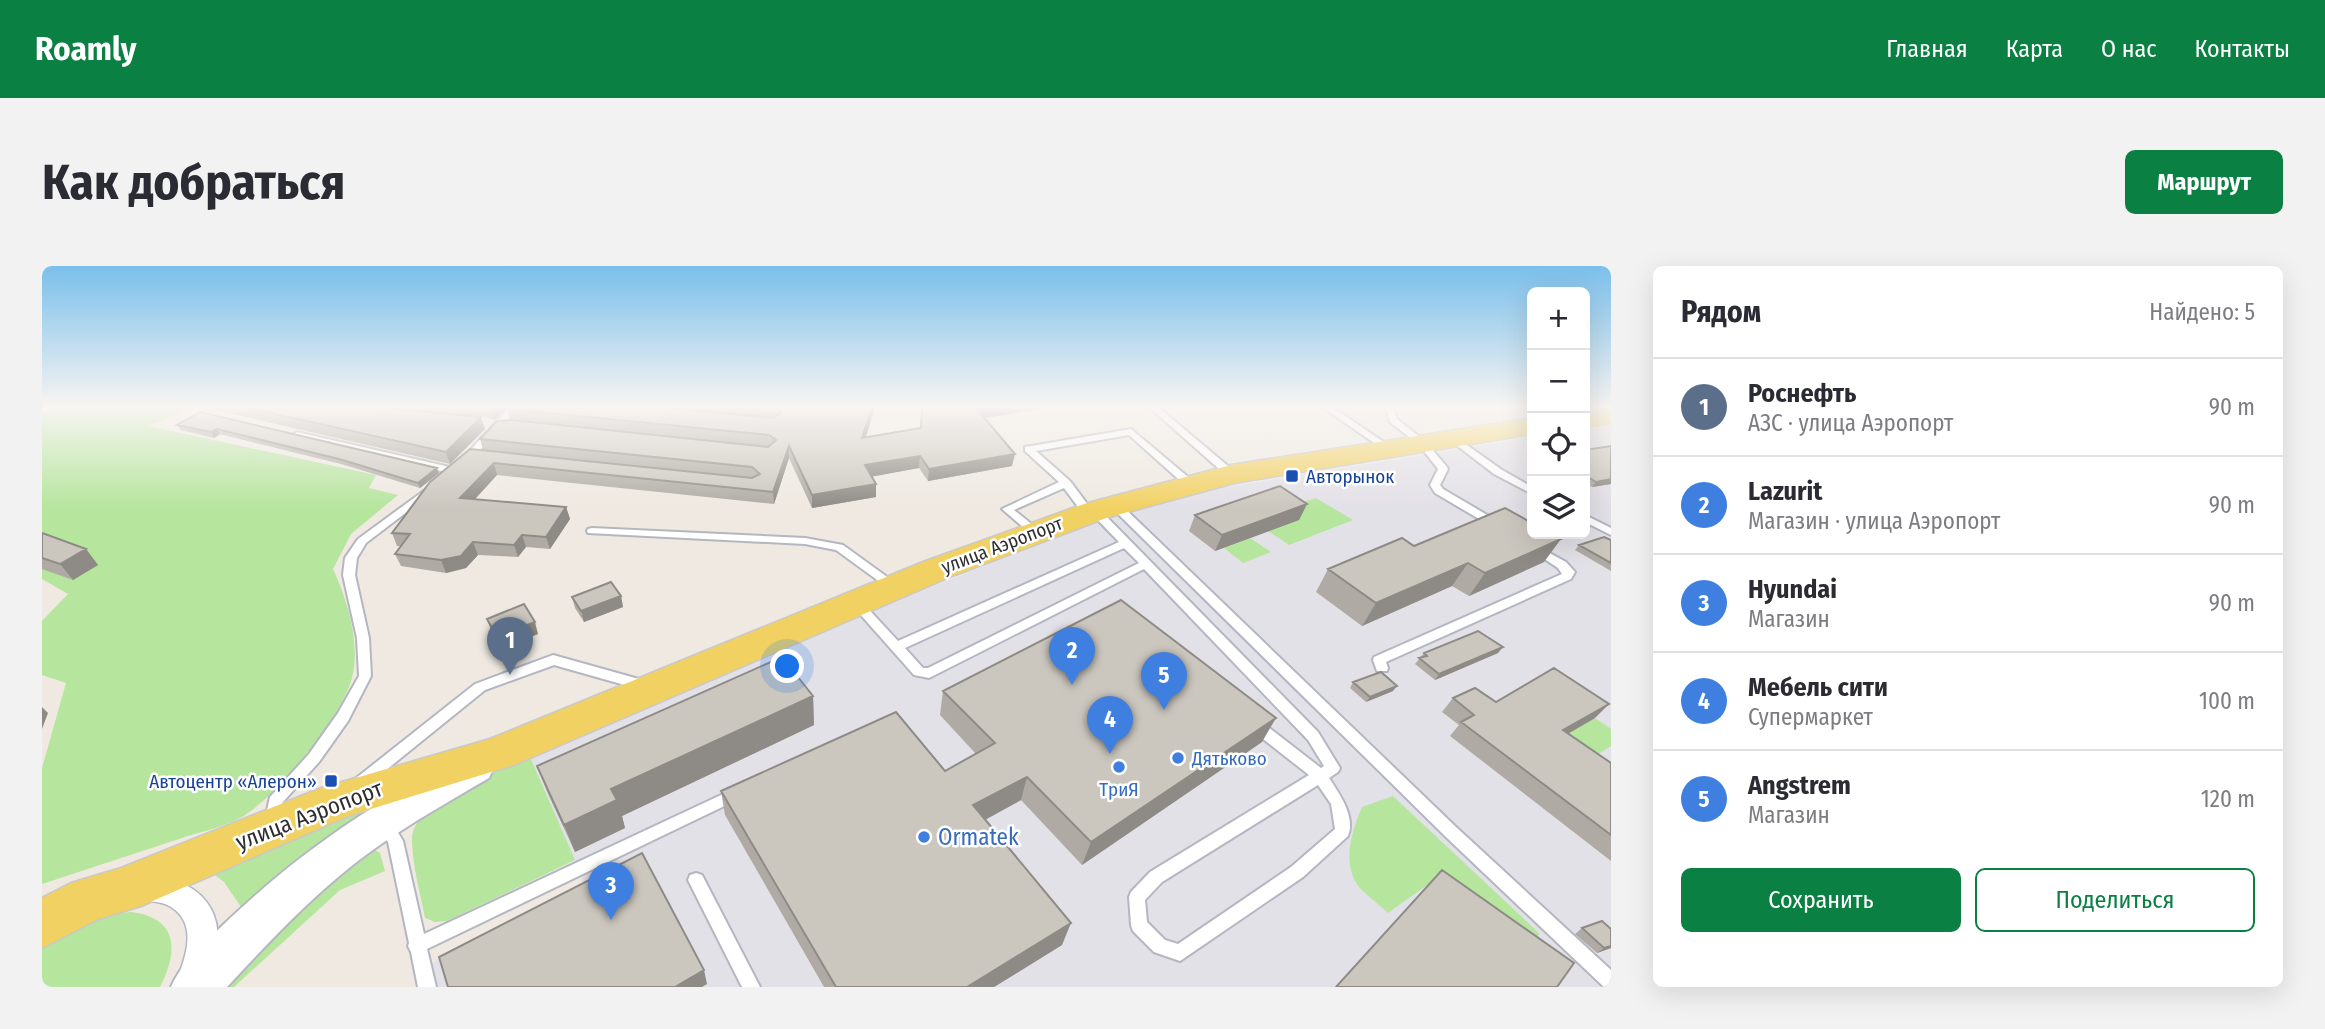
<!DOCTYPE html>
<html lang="ru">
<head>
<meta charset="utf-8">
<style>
	:root { --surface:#fff; --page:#f2f2f3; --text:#2b2b33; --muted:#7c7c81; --line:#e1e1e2; --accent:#0b8043 }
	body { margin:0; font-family:"Fira Sans Condensed",sans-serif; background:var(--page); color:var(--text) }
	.controls { position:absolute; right:21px; top:21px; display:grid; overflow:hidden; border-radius:10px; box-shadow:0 7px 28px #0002 }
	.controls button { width:63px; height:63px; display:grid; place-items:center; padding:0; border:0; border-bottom:2px solid var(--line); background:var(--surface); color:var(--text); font:35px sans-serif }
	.you { position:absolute; left:746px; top:401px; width:24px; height:24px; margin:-18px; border:5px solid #fff; border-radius:50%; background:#1a73e8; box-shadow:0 0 0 10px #1a73e833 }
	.badge { display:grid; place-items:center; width:46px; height:46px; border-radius:50%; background:var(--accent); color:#fff; font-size:23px; font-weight:700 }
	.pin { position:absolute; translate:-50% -58px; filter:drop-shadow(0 2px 4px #0008) }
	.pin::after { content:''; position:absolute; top:37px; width:24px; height:21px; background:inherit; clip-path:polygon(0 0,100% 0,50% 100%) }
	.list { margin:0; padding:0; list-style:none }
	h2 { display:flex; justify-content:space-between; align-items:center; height:91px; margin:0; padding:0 28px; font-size:30px }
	h2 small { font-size:23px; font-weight:400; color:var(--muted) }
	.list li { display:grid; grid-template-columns:46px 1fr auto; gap:21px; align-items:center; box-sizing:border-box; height:98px; padding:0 28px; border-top:2px solid var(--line) }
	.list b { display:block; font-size:26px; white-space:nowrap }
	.list p { margin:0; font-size:23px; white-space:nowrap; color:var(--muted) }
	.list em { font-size:23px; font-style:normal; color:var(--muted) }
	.actions { display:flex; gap:14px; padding:21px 28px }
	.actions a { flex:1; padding:16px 0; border:2px solid var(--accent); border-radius:10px; text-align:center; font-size:24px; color:var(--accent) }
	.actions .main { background:var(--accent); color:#fff }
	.icon { flex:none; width:38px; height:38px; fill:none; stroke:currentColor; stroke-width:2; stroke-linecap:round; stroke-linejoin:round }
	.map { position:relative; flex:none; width:1569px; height:721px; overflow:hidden; border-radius:10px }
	header { display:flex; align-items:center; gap:42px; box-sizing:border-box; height:98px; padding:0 35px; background:var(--accent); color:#fff }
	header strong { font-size:33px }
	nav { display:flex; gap:38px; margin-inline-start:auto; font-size:24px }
	.intro { display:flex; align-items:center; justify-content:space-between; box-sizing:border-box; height:168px; padding:0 42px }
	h1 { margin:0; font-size:49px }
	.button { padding:18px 32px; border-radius:10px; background:var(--accent); color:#fff; font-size:24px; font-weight:700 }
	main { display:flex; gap:42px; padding:0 42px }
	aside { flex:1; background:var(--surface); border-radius:10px; box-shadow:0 7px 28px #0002 }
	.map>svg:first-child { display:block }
</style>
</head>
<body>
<header>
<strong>Roamly</strong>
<nav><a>Главная</a><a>Карта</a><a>О нас</a><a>Контакты</a></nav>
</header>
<div class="intro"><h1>Как добраться</h1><a class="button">Маршрут</a></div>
<main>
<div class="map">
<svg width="1569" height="721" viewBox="0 0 1569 721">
	<rect width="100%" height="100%" fill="#efe9e1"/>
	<path fill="#e3e1e8" d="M1569 159V721H394L388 698 544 623 488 491 816 351 1019 269 1136 229 1490 171V268H1543V163Z"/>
	<path fill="#b6e59e" d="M10 141H152L106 160 334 209 327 222 356 229 309 268 291 303C305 333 319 378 310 412 300 451 233 533 198 552 180 562 156 566 137 573 91 588 46 603 0 618V502L24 417 0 409V355L26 328 0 313V147Z
		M1274 232 1311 254 1247 279 1226 265 1240 242Z
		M1208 272 1229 286 1201 297 1182 282Z
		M1553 452 1569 463V480L1538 500 1508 478Z
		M488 491 533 594 405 655 393 656 383 652C378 627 371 601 370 576 368 533 455 506 488 491Z
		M1351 530 1498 668 1478 686 1385 619 1346 647C1337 638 1325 630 1317 621 1299 598 1310 564 1320 541Z
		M337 535 339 539 199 641 182 616 164 602Z
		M333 584 338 587 343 605 298 624 192 721H177L224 673 323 587Z
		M89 646C136 652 137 684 118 721H0V680C29 664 55 648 89 646Z"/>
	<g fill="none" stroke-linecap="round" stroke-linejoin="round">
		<g stroke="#b4b7c1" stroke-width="4">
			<path id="lane" d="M468 141H478L426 197H420V193Z
				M1107 141H1116L1193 206V210H1185Z
				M1280 141H1290L1352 183 1347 186 1344 185Z
				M1343 141H1351L1355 153 1383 175 1405 201 1406 203 1398 219 1401 223 1457 256 1458 258 1457 260H1449L1393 227 1388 219 1396 203 1377 179 1348 156Z
				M1089 163 1152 216V220H1144L1087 169 994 185 1028 215 1049 243H1057L1276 466 1298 502 1296 506 1287 512C1297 527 1314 551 1306 570L1261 611 1138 695 1112 686 1091 665 1089 659 1087 631 1089 626 1108 606 1267 509 1207 462 1205 458 1207 454 1212 453 1217 454 1279 502 1282 500 1266 474 1102 303 887 412 872 409 809 338 811 335H819L856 375 1077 276 1050 248 1042 249 1022 222 972 244 997 264 998 266 997 268H989L960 243 1017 216 983 185V181ZM1082 282 1097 297 886 402H881L863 382ZM1276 519 1289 538 1293 563 1249 601 1136 678 1123 674 1105 656 1103 634 1120 616Z
				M255 166 412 202 417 205 412 208 252 171 250 169Z
				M1412 170 1460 204 1490 221V228L1452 208 1409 175V171Z
				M387 221 391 222V226L324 277 315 292 313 309 327 372 329 410 306 455 277 496 240 537 235 563 230 565 225 563 222 558 228 531 267 488 296 447 317 410 315 372 301 309 303 292 316 273Z
				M1072 235 1076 236 1414 561 1569 704V721H1562L1404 571 1068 240V236Z
				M1543 249 1569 262V269L1543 256Z
				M550 262 763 272 801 279 859 321 857 324H849L794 284 763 278 546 267 545 265 546 263Z
				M1493 279 1524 296 1533 306 1529 313 1344 396 1346 402 1345 405H1335L1331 394 1332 391 1520 308 1516 302 1489 284 1487 282Z
				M511 389 604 415 609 417 611 420 609 423 604 425 512 399 443 424 323 521 318 523 313 521 311 517 313 513 433 418Z
				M694 522 699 524 701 528 699 532 385 683 394 721H376L369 686 366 680 367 677 346 576 335 558 338 553 343 551 348 553 361 575 382 668Z
				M654 607 660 609 718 721H700L646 614 648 609Z"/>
		</g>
		<g stroke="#b4b7c1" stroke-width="3">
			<path id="street" d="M102 608C172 615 191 658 164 721H132C142 696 158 659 129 641 119 634 103 636 91 632L87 622 91 612Z"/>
		</g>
		<g stroke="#b4b7c1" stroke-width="4">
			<path id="secondary" d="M433 485 447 490 452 501 447 512C401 539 354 565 312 598 265 635 225 678 185 721H129C140 696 161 679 180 660 257 586 326 541 419 490Z"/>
		</g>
		<g stroke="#c9c9c9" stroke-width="3">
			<path id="primary" d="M1569 141V157L1543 161V145Z
				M1490 152V168L1192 217 1064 252 905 312 472 499 306 550 99 640 56 653 0 682V632L29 617 79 602 279 522 448 473 881 296 1042 238 1189 199Z"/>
		</g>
		<use href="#lane" fill="#fff" fill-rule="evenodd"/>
		<use href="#street" fill="#fff" fill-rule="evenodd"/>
		<use href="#secondary" fill="#fff" fill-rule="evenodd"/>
		<use href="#primary" fill="#f2d163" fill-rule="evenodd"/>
	</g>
	<path fill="#afaba4" d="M171 141H465L452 154 439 150 344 141 443 163 408 198 173 144Z
		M467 141H833L823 172 879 162 880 141H1008L942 152 970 200 886 215 877 202 830 210 834 231 770 242 747 192 732 238 455 209 433 233 524 241 528 253 508 283 484 281 476 291 436 289 424 302 404 307 359 300 353 288 359 280H355L350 267 441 184 438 173 468 154 465 143Z
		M158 146 397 207 378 222 299 198 178 168 172 172 139 164 135 159Z
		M1569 180V218L1550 221 1543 217V184Z
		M1265 238 1257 254 1173 285 1147 265 1153 249Z
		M0 267 44 283 56 299 31 314 0 303Z
		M1569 274V305L1533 284 1537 279Z
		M1372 280 1502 296 1427 330 1410 320 1320 360 1274 326 1286 303Z
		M579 330 581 341 542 356 533 342 530 331Z
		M445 353 496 368 459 382 449 364Z
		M1382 387H1456L1393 414 1373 398Z
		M1311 416 1351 425 1324 436 1308 422Z
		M901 425 1220 476 1040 599 979 534 943 554 1020 679 952 721H782L683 549 679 525 903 505 934 488 898 449Z
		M771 430 772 459 580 550 583 562 533 586 506 528 495 500Z
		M1411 432 1454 436 1553 452 1526 468 1569 497V595L1408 470 1417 459 1400 446Z
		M1540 662 1569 682 1555 687 1533 668Z"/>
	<path fill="#8e8b86" d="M450 141H465L452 154 449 142Z
		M830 141H833L820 184V172Z
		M944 141H1008L932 154 934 142Z
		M439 151 443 163 408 198 404 186Z
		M175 163 178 168 172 172 169 166Z
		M747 180V192L732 238 731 226Z
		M973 188 970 200 886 215 887 203Z
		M878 190 877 202 823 212V199Z
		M452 197 455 209 422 245 418 232Z
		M395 202 397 207 378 222 376 217Z
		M1569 213V218L1550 221 1554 216Z
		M834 218V231L770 242V229Z
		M1265 238 1257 254 1173 285 1180 269Z
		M524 241 528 253 508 283 504 271Z
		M480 269 484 281 476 291 472 279Z
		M1519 273 1502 296 1427 330 1443 307Z
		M431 276 436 289 424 302 404 307 399 294Z
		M44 283 56 299 31 314 18 298Z
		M1426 297 1410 320 1320 360 1334 337Z
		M579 330 581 341 542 356 539 345Z
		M493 356 496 368 459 382 455 371Z
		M1461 381 1456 387 1393 414 1397 408Z
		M1355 420 1351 425 1324 436 1328 431Z
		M771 430 772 459 580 550 583 562 533 586 522 559 569 523Z
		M1567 438 1553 452 1508 478 1521 464Z
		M0 441 6 447 0 463Z
		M1234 452 1220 476 1040 599 1049 576Z
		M985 511 979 534 926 563 931 539Z
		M1029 657 1020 679 952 721H925Z
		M1569 680V682L1555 687 1562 682Z
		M662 704 665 718 660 721H633Z"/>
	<path fill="#cbc7bf" stroke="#8e8b86" stroke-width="2" d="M202 141H337L439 151 404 186Z
		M467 141H618L731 152 739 147 733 141H728H830L820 172 879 162 880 141H944L934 142 973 188 887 203 878 190 823 199 834 218 770 229 747 180 731 226 452 197 418 232 524 241 504 271 480 269 472 279 431 276 419 290 399 294 353 288 368 268 350 267 388 216 428 183 710 212 718 208 710 201 438 173 455 155 470 154 726 181 734 174 727 169 465 143Z
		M158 146 395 202 376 217 297 193 175 163 169 166 135 159Z
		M1569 180V213L1554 216 1543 209V184Z
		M1238 220 1265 238 1180 269 1153 249Z
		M1463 242 1490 257V268H1509L1519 273 1443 307 1426 297 1334 337 1286 303 1360 272 1372 280Z
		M0 267 44 283 18 298 0 292Z
		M1562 271 1569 274V297L1537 279Z
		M569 316 579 330 539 345 530 331Z
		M1079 334 1234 452 1049 576 985 511 931 539 1029 657 925 721H794L679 525 854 446 903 505 953 477 901 425Z
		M482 338 493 356 455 371 445 353Z
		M1436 365 1461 381 1397 408 1377 392 1385 390 1382 387Z
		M740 391 771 430 569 523 575 534 522 559 495 500Z
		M1512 402 1567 438 1521 464 1569 497V569L1419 456 1432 449 1411 432 1433 422 1454 436Z
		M1339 406 1355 420 1328 431 1311 416Z
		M600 587 662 704 633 721H406L397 691Z
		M1400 604 1532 697 1515 721H1294Z
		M1560 655 1569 663V680L1562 682 1540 662Z"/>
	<linearGradient id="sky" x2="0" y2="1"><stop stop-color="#7abfeb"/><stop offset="0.58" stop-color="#f8f5f2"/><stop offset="1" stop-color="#f8f5f2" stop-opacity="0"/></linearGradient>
	<rect width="1569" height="242" fill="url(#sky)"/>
	<g fill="#1a4fb4" stroke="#fff" stroke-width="2.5">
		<rect x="1243" y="203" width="14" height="14" rx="3.5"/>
		<rect x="282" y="508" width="14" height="14" rx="3.5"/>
	</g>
	<g fill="#3f7fe0" stroke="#fff" stroke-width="2.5">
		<circle cx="1136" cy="492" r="7"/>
		<circle cx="1077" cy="501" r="7"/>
		<circle cx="882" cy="571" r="7"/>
	</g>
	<g text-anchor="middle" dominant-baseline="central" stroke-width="5" stroke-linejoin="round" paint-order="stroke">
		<g font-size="19" fill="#164399" stroke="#fff" text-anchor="start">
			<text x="1264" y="210">Авторынок</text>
			<text x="275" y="515" text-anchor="end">Автоцентр «Алерон»</text>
		</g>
		<g font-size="19" fill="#2e2e2e" stroke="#fff">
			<text transform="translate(960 279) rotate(-21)">улица Аэропорт</text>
		</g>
		<g font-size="19" fill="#366cbe" stroke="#fff" text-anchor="start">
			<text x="1150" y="492">Дятьково</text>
			<text x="1077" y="523" text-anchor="middle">ТриЯ</text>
		</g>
		<g font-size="23" fill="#2e2e2e" stroke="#fff">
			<text transform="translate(267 549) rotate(-21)">улица Аэропорт</text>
		</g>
		<g font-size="23" fill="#366cbe" stroke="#fff" text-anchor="start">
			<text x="896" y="571">Ormatek</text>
		</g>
	</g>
</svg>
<div class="controls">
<button>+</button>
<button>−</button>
<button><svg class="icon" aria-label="locate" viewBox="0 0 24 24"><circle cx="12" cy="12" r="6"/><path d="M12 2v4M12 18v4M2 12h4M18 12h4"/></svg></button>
<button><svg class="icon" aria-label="layers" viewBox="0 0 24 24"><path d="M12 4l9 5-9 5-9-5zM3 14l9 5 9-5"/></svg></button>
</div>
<div class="you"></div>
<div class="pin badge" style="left:468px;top:409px;background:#5c6f8a">1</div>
<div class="pin badge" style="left:1030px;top:419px;background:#3f7fe0">2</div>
<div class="pin badge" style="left:569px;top:654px;background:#3f7fe0">3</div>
<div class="pin badge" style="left:1068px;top:488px;background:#3f7fe0">4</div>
<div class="pin badge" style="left:1122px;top:444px;background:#3f7fe0">5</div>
</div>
<aside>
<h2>Рядом<small>Найдено: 5</small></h2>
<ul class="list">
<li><span class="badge" style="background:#5c6f8a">1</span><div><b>Роснефть</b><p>АЗС · улица Аэропорт</p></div><em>90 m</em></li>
<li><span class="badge" style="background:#3f7fe0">2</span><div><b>Lazurit</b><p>Магазин · улица Аэропорт</p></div><em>90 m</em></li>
<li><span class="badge" style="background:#3f7fe0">3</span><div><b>Hyundai</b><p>Магазин</p></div><em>90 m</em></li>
<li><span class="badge" style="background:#3f7fe0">4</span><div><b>Мебель сити</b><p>Супермаркет</p></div><em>100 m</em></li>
<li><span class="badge" style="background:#3f7fe0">5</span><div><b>Angstrem</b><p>Магазин</p></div><em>120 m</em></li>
</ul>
<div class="actions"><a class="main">Сохранить</a><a>Поделиться</a></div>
</aside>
</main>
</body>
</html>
